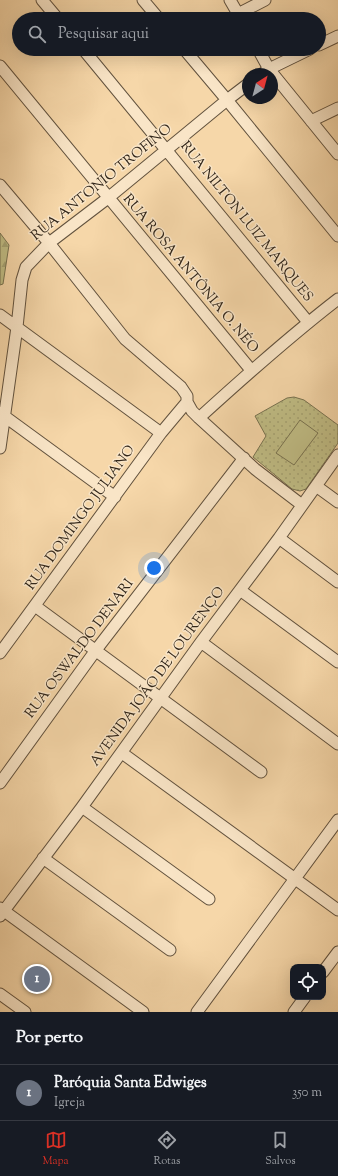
<!DOCTYPE html>
<html lang="pt">
<head>
<meta charset="utf-8">
<style>
	:root { --surface:#171b24; --page:#20242c; --text:#f1f3f6; --muted:#9ea1a6; --line:#363941; --accent:#d93025 }
	body { margin:0; font-family:"Sorts Mill Goudy",serif; background:var(--page); color:var(--text) }
	.controls { position:absolute; right:12px; bottom:12px; display:grid; overflow:hidden; border-radius:8px; box-shadow:0 4px 16px #0002 }
	.controls button { width:36px; height:36px; display:grid; place-items:center; padding:0; border:0; border-bottom:1px solid var(--line); background:var(--surface); color:var(--text); font:20px sans-serif }
	.compass { position:absolute; left:242px; top:68px; width:36px; height:36px; border-radius:50%; background:var(--surface); box-shadow:0 4px 16px #0002; rotate:36deg }
	.you { position:absolute; left:154px; top:568px; width:14px; height:14px; margin:-10px; border:3px solid #fff; border-radius:50%; background:#1a73e8; box-shadow:0 0 0 6px #1a73e833 }
	.badge { display:grid; place-items:center; width:26px; height:26px; border-radius:50%; background:var(--accent); color:#fff; font-size:13px; font-weight:700 }
	.pin { position:absolute; translate:-50% -50%; border:2px solid #fff; box-shadow:0 1px 4px #0006 }
	.list { margin:0; padding:0; list-style:none }
	h2 { display:flex; justify-content:space-between; align-items:center; height:52px; margin:0; padding:0 16px; font-size:17px }
	h2 small { font-size:13px; font-weight:400; color:var(--muted) }
	.list li { display:grid; grid-template-columns:26px 1fr auto; gap:12px; align-items:center; box-sizing:border-box; height:56px; padding:0 16px; border-top:1px solid var(--line) }
	.list b { display:block; font-size:15px; white-space:nowrap }
	.list p { margin:0; font-size:13px; white-space:nowrap; color:var(--muted) }
	.list em { font-size:13px; font-style:normal; color:var(--muted) }
	.icon { flex:none; width:22px; height:22px; fill:none; stroke:currentColor; stroke-width:2; stroke-linecap:round; stroke-linejoin:round }
	.map { position:relative; flex:none; width:338px; height:1012px; overflow:hidden }
	.search { position:absolute; background:var(--surface); box-shadow:0 4px 16px #0002; left:12px; right:12px; top:12px; height:44px; display:flex; align-items:center; gap:10px; box-sizing:border-box; padding:0 14px; border-radius:22px; color:var(--muted); font-size:15px }
	.sheet { height:108px; background:var(--surface) }
	nav { display:flex; justify-content:space-around; align-items:center; box-sizing:border-box; height:56px; border-top:1px solid var(--line); background:var(--surface); font-size:11px; color:var(--muted) }
	nav a { display:grid; justify-items:center; gap:2px }
	nav .on { color:var(--accent) }
	.map>svg:first-child { display:block }
</style>
</head>
<body>
<div class="map">
<svg width="338" height="1012" viewBox="0 0 338 1012">
	<defs>
		<pattern id="forest-firs" width="22" height="20" patternUnits="userSpaceOnUse"><rect width="22" height="20" fill="#c0bd85"/><path d="M5 1l3.5 6h-7zM16 11l3.5 6h-7z" fill="#a5a272"/></pattern>
		<pattern id="park-dots" width="8" height="8" patternUnits="userSpaceOnUse"><rect width="8" height="8" fill="#c0bd85"/><path d="M2 2h.1M6 6h.1" fill="none" stroke="#a5a272" stroke-width="1.8" stroke-linecap="round"/></pattern>
	</defs>
	<rect width="100%" height="100%" fill="#f6d7a9"/>
	<filter id="stains"><feTurbulence type="fractalNoise" baseFrequency=".005" numOctaves="4"/><feColorMatrix values="0 0 0 0 .2 0 0 0 0 .09 0 0 0 0 .02 0 0 0 .5 -.17"/></filter>
	<radialGradient id="worn" r=".72"><stop offset=".6" stop-color="#630" stop-opacity="0"/><stop offset="1" stop-color="#630" stop-opacity=".3"/></radialGradient>
	<path fill="url(#forest-firs)" stroke="#787250" d="M0 233 9 245 3 284 0 285Z"/>
	<path fill="url(#park-dots)" stroke="#787250" d="M294 397 304 400 338 425V443L306 489 300 491 292 489 253 457 266 436 255 416 287 398Z"/>
	<path fill="#c0bd85" stroke="#787250" d="M300 420 318 433 294 465 276 453Z"/>
	<g fill="none" stroke-linecap="round" stroke-linejoin="round">
		<g stroke="#62523e" stroke-width="13">
			<path id="minor" d="M42 0 58 19
				M143 0 159 19
				M230 0 241 19
				M238 14 265 0
				M319 45 338 36
				M83 49 308 322
				M184 49 227 100 338 236
				M258 49 269 69 338 154
				M0 66 251 370
				M262 74 269 69 310 49
				M311 121 338 108
				M0 185 49 243 125 339 181 387 187 396V402
				M0 315 161 433
				M187 402 192 411 199 418 255 469 302 505
				M0 413 115 497
				M199 418C244 377 290 336 338 299
				M0 448 17 327 22 280 26 267 49 243 108 198 227 100 248 84
				M316 486 338 502
				M279 538 338 582
				M240 590 338 662
				M35 606 261 772
				M201 642 338 744
				M0 653 161 433 187 402
				M122 753 338 910
				M0 783 96 650 244 458
				M82 807 209 899
				M43 858 170 950
				M0 908 143 1012
				M0 916 82 807 201 642 279 538 338 455
				M323 972 338 952
				M0 994 25 1012
				M197 1012 338 820
				M294 1012 305 997"/>
		</g>
		<use href="#minor" stroke="#f9e5c7" stroke-width="11"/>
	</g>
	<g text-anchor="middle" dominant-baseline="central" stroke-width="3" stroke-linejoin="round" paint-order="stroke">
		<g font-size="14" fill="#31261a" stroke="#f9e5c7">
			<text transform="translate(102 183) rotate(-39)">RUA ANTONIO TROFINO</text>
			<text transform="translate(246 222) rotate(51)">RUA NILTON LUIZ MARQUES</text>
			<text transform="translate(190 274) rotate(50)">RUA ROSA ANTÔNIA O. NÉO</text>
			<text transform="translate(81 518) rotate(-54)">RUA DOMINGO JULIANO</text>
			<text transform="translate(80 649) rotate(-53)">RUA OSWALDO DENARI</text>
			<text transform="translate(158 677) rotate(-54)">AVENIDA JOÃO DE LOURENÇO</text>
		</g>
	</g>
	<rect width="100%" height="100%" filter="url(#stains)"/>
	<rect width="100%" height="100%" fill="url(#worn)"/>
</svg>
<div class="controls">
<button><svg class="icon" aria-label="locate" viewBox="0 0 24 24"><circle cx="12" cy="12" r="6"/><path d="M12 2v4M12 18v4M2 12h4M18 12h4"/></svg></button>
</div>
<svg class="compass" viewBox="-18 -18 36 36"><path d="M0-13l5 13h-10z" fill="#e53935"/><path d="M0 13l5-13h-10z" fill="#9ea1a6"/></svg>
<div class="you"></div>
<div class="pin badge" style="left:37px;top:979px;background:#6b7280">1</div>
<div class="search"><svg class="icon" aria-label="search" viewBox="0 0 24 24"><circle cx="10" cy="10" r="6"/><path d="M15 15l6 6"/></svg>Pesquisar aqui</div>
</div>
<section class="sheet">
<h2>Por perto<small></small></h2>
<ul class="list">
<li><span class="badge" style="background:#6b7280">1</span><div><b>Paróquia Santa Edwiges</b><p>Igreja</p></div><em>350 m</em></li>
</ul>
</section>
<nav>
<a class="on"><svg class="icon" aria-label="map" viewBox="0 0 24 24"><path d="M3 6l6-2 6 2 6-2v14l-6 2-6-2-6 2zM9 4v14M15 6v14"/></svg>Mapa</a>
<a><svg class="icon" aria-label="directions" viewBox="0 0 24 24"><path d="M12 3l9 9-9 9-9-9zM9 14v-3h6M13 9l2 2-2 2"/></svg>Rotas</a>
<a><svg class="icon" aria-label="saved" viewBox="0 0 24 24"><path d="M7 4h10v16l-5-4-5 4z"/></svg>Salvos</a>
</nav>
</body>
</html>
